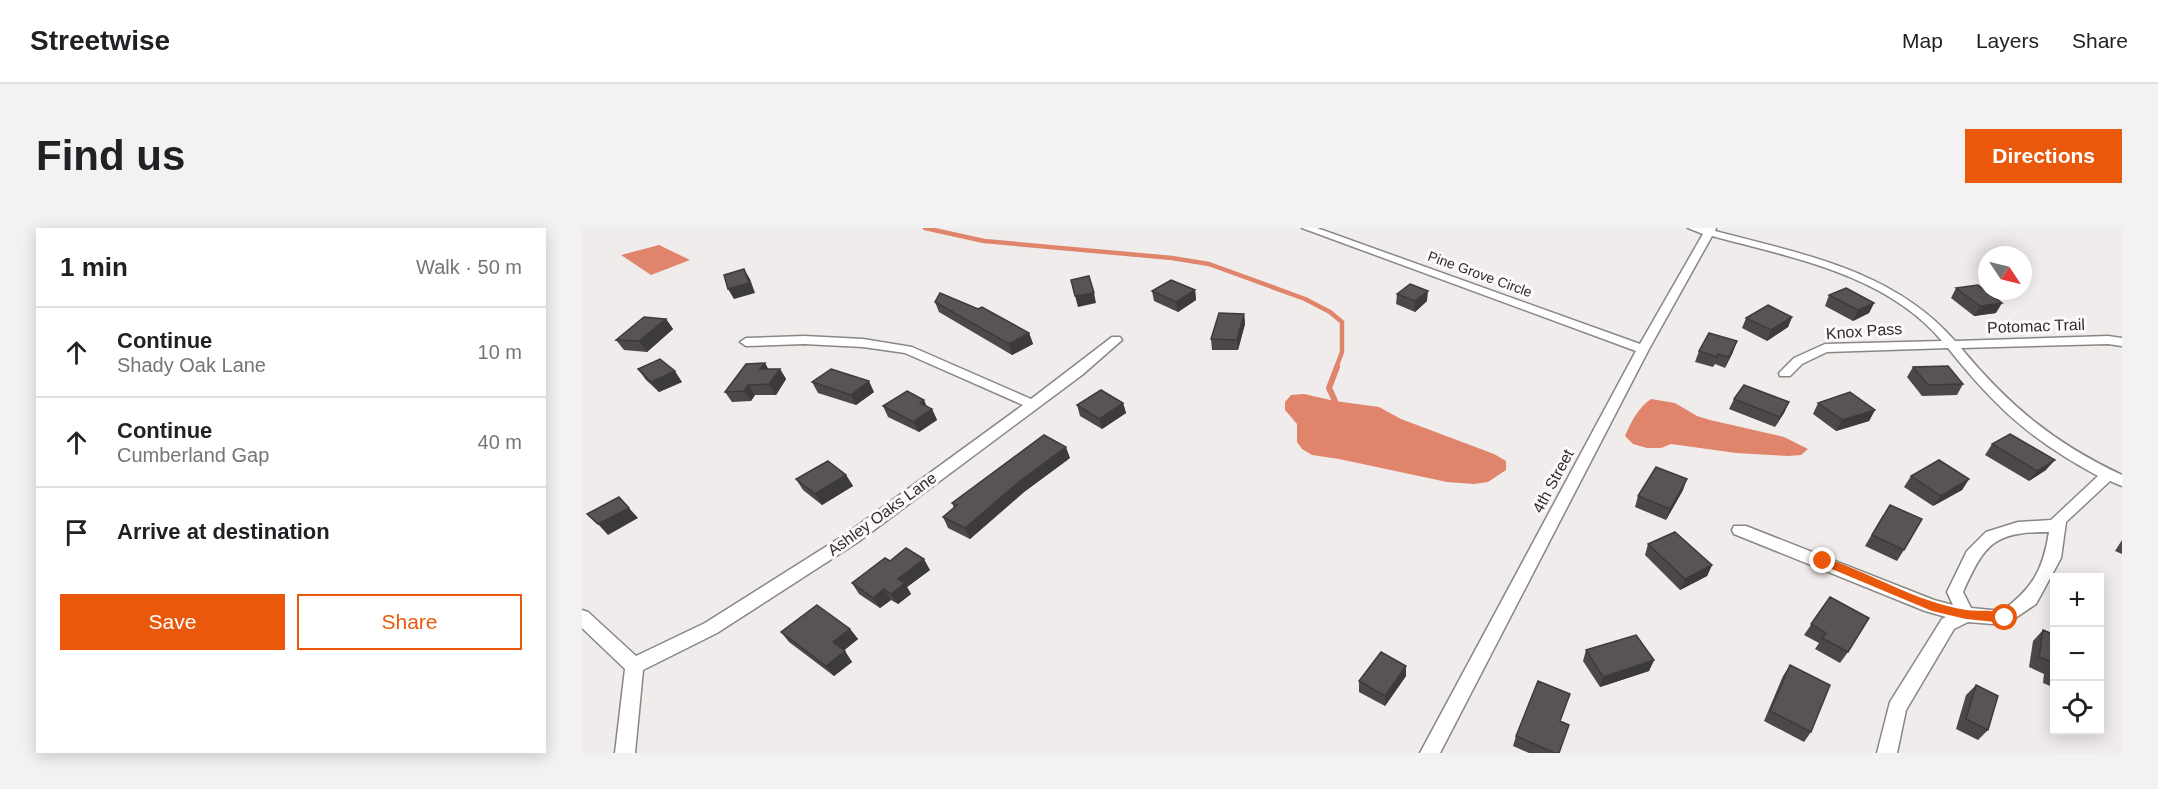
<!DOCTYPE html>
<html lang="en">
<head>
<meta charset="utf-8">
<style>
	:root { --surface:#fff; --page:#f2f2f2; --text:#202124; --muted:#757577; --line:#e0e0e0; --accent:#ea580c }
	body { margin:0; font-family:Helvetica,sans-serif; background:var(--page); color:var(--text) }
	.controls { position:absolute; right:18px; bottom:18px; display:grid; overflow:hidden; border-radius:0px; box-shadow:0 3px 15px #0003 }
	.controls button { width:54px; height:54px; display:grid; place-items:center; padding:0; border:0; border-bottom:2px solid var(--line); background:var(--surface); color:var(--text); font:30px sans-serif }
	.compass { position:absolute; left:1396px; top:18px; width:54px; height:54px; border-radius:50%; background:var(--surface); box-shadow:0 3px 15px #0003; rotate:125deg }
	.stop { position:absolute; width:18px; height:18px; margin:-14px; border:4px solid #ea580c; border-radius:50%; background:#fff }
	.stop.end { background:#ea580c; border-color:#fff; box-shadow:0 2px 6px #0008 }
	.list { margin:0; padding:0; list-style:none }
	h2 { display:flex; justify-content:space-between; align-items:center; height:78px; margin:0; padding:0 24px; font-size:26px }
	h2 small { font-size:20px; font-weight:400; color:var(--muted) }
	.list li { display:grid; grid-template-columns:39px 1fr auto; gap:18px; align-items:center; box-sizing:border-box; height:90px; padding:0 24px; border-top:2px solid var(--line) }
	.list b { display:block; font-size:22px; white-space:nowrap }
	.list p { margin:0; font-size:20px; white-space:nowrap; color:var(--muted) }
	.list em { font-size:20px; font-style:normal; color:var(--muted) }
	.actions { display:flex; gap:12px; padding:18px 24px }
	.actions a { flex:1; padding:14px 0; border:2px solid var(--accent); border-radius:0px; text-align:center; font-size:21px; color:var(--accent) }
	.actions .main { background:var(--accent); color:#fff }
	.icon { flex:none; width:33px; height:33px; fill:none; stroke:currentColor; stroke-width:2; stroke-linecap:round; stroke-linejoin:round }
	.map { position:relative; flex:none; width:1540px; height:525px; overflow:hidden; border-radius:0px }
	header { display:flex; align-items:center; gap:36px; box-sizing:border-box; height:84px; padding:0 30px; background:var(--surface); border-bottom:2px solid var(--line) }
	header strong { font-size:28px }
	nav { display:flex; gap:33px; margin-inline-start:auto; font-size:21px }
	.intro { display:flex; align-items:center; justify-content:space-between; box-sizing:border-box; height:144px; padding:0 36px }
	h1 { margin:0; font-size:42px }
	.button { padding:15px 27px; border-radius:0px; background:var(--accent); color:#fff; font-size:21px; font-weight:700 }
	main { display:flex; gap:36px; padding:0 36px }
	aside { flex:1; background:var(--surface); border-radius:0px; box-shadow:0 3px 15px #0003 }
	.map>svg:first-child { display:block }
</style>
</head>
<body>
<header>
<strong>Streetwise</strong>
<nav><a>Map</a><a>Layers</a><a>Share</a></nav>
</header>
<div class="intro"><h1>Find us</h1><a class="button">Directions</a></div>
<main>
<aside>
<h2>1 min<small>Walk · 50 m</small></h2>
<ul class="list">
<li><svg class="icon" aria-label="ahead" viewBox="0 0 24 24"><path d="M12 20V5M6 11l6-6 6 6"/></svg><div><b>Continue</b><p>Shady Oak Lane</p></div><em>10 m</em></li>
<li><svg class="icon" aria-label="ahead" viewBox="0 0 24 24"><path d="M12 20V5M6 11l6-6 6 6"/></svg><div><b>Continue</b><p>Cumberland Gap</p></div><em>40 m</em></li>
<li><svg class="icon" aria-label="arrive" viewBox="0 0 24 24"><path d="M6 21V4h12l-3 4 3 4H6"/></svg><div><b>Arrive at destination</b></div></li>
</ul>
<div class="actions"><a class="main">Save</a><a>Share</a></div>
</aside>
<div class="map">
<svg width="1540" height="525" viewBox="0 0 1540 525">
	<rect width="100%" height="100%" fill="#f0eceb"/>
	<path fill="#e0856b" d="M77 17 108 32 69 47 39 27Z
		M722 166 753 173 797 179 819 191 912 226 924 233V242L906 254 892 256 865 254 757 231 730 227 720 221 715 214V196L703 182V174L709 167Z
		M1069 171 1093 175 1115 188 1128 192 1202 209 1226 221 1219 227 1206 228 1154 225 1089 216 1079 220H1065L1051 216 1043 208C1049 194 1056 180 1069 171Z"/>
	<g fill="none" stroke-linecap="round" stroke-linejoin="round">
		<path stroke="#e0856b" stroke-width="4.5" d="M343 0 402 13 590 30 627 36 723 71 748 84 760 94V124L754 140"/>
		<path stroke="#e0856b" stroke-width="6" d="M753 173 747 160 755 139"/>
		<g stroke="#898684" stroke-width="3">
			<path id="street" d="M720 0H735L1058 116 1121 6 1106 0H1134L1133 3C1220 26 1311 42 1373 113L1526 108 1540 110V118L1526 116 1379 120C1427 178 1472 215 1540 247V258L1528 253 1484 294 1479 330 1454 376 1423 397 1386 394 1372 401 1324 482 1315 525H1295L1308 474 1360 391 1364 389 1343 383 1152 306 1150 302 1152 298H1164L1352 372 1371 377 1365 364 1385 323 1404 304 1436 294 1469 292 1516 248C1449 212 1413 179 1366 120L1245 124 1220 136 1208 148H1198L1197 145 1212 130 1243 116 1360 113C1303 46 1211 30 1130 8L1067 121 858 525H838L1054 123ZM1467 304C1461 342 1451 360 1420 383L1389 380 1381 364C1403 315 1412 304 1467 304Z
				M222 108 281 111 330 119 449 171 530 109H538L540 112 500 147 276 314 135 405 61 442 53 525H33L43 441 0 400V382L6 384 54 428 123 395 264 306 441 177 323 125 281 119 222 116 164 118 158 114 164 110Z"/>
		</g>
		<use href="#street" fill="#fff" fill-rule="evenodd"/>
	</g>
	<path fill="#4b4847" d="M1374 60 1414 85 1392 88 1369 70Z
		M613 62 614 72 596 84 572 73 570 63Z
		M815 66 845 73 833 84 814 76Z
		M1247 67 1292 75 1287 85 1271 93 1243 78Z
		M353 74 396 81 447 105 451 116 430 127 357 84Z
		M662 86 663 96 656 122H630L629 111Z
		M1210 89 1206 99 1185 113 1160 100 1164 90Z
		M84 91 91 101 65 124 42 122 34 112Z
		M1117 123 1151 124 1143 140 1133 136 1131 139 1113 134Z
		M183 135 186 141H198L204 151 194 167H173L169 173 150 174 143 164Z
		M1331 139 1381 156 1375 167 1340 168 1325 149Z
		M56 141 100 154 77 164 64 152Z
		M230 154 292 164 274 177 236 165Z
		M1152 171 1207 174 1202 185 1193 199 1147 181Z
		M541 175 544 185 520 201 498 188 495 177Z
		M1236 175 1293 182 1287 193 1254 203 1231 186Z
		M301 178 345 179 350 181 355 192 337 204 306 189Z
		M1410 216 1464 242 1447 253 1403 227Z
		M488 230 442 264 388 311 366 300 361 289 372 280 370 275Z
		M264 247 271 258 240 277 221 262 214 251Z
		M1329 248 1387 251 1380 262 1351 278 1322 259Z
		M1101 262 1084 292 1053 279 1056 268Z
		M1301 287 1322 322 1315 333 1283 318Z
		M1540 312V326L1533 323Z
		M1066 316 1130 337 1125 348 1098 362 1063 327Z
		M308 333 348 342 325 359 329 366 316 376 309 372 298 380 277 366 270 355Z
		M1248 369 1266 424 1258 435 1233 421 1237 415 1222 407Z
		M268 401 276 411 262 422 270 434 252 448 207 414 199 404Z
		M1461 402 1473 407V460L1461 455 1462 446 1447 439 1451 413Z
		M1004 422 1072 432 1067 443 1018 459 1001 433Z
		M1208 437 1229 504 1222 514 1182 493 1201 448Z
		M824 448 803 478 777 464V453Z
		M1394 457 1406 502 1396 512 1374 501 1384 467Z
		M978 493 977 525H947L931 518 934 508Z"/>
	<path fill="#3d3b3a" d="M162 41 168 51 173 65 152 71 146 61Z
		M613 62 614 72 596 84 594 74Z
		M846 63 845 73 833 84V73Z
		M512 65 514 75 496 79 493 68Z
		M1292 75 1287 85 1271 93 1276 82Z
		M1420 75 1414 85 1392 88 1398 78Z
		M662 86 663 96 656 122 655 112Z
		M1210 89 1206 99 1185 113 1189 102Z
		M84 91 91 101 65 124 57 113Z
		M447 105 451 116 430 127 427 116Z
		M1155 113 1151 124 1143 140 1147 129Z
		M183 135 189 146 178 141Z
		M198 141 204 151 194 167 187 156Z
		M93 143 100 154 77 164 69 154Z
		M287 153 292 164 274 177 269 167Z
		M166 157 173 167 169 173 162 163Z
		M342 172 347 183 338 175Z
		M1207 174 1202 185 1193 199 1198 189Z
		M541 175 544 185 520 201 517 191Z
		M350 181 355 192 337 204 331 194Z
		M1293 182 1287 193 1254 203 1260 192Z
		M484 219 488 230 442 264 388 311 383 300 438 253Z
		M1473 232 1464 242 1447 253 1455 243Z
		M264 247 271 258 240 277 233 266Z
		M1105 251 1101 262 1084 292 1088 281Z
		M1387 251 1380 262 1351 278 1359 268Z
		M47 280 56 290 26 307 16 296Z
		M342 331 348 342 325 359 329 366 316 376 309 366 316 351Z
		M1130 337 1125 348 1098 362 1103 351Z
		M302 361 309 372 298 380 291 370Z
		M268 401 276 411 259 425 251 414Z
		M263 423 270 434 252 448 244 438Z
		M1072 432 1067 443 1018 459 1021 449Z
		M824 438V448L803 478V468Z"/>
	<path fill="#575453" stroke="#3d3b3a" stroke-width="1.5" d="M162 41 167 55 146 61 142 47Z
		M507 48 512 65 493 68 489 52Z
		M589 52 613 62 594 74 570 63Z
		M828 56 846 63 833 73 815 66Z
		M1396 57 1420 75 1398 78 1374 60Z
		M1264 60 1292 75 1276 82 1247 67Z
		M358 65 396 81 400 79 447 105 427 116 353 74Z
		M1186 77 1210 89 1189 102 1164 90Z
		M637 85 662 86 655 112 629 111Z
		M62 89 84 91 57 113 34 112Z
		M1127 105 1155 113 1147 129 1136 126 1135 129 1117 123Z
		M78 131 93 143 69 154 56 141Z
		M183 135 178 141H198L187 156 166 157 162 163 143 164 164 136Z
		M1366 138 1381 156 1346 157 1331 139Z
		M249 141 287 153 269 167 230 154Z
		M1162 157 1207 174 1198 189 1152 171Z
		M519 162 541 175 517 191 495 177Z
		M325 163 342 172 338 175 350 181 331 194 301 178Z
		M1268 164 1293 182 1260 192 1236 175Z
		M1428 206 1473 232 1455 243 1410 216Z
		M462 207 484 219 438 253 383 300 361 289 375 277 370 275Z
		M1357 232 1387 251 1359 268 1329 248Z
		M246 233 264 247 233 266 214 251Z
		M1074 239 1105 251 1088 281 1056 268Z
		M37 269 47 280 16 296 5 286Z
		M1308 277 1340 291 1322 322 1290 307Z
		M1093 304 1130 337 1103 351 1066 316Z
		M324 320 342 331 316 351 323 355 309 366 302 361 291 370 270 355 303 330 308 333Z
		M1248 369 1287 390 1266 424 1240 410 1244 405 1229 396Z
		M235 377 268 401 251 414 263 423 244 438 199 404Z
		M1461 402 1473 407V435L1457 429Z
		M1054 407 1072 432 1021 449 1004 422Z
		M799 424 824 438 803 468 777 453Z
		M1208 437 1248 457 1229 504 1188 483Z
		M956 453 988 466 978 493 987 497 977 525H973L934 508Z
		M1394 457 1416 468 1406 502 1384 491Z"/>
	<path fill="#ea580c" d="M1241 329C1289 345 1334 374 1384 382 1396 384 1421 380 1428 390L1423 395 1384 391 1350 383 1238 336V331Z"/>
	<g text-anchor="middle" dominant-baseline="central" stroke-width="6" stroke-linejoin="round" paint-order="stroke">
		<g font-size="14" fill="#2f2d2d" stroke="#fdf9f8">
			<text transform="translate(898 46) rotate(20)">Pine Grove Circle</text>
		</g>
		<g font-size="16" fill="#2f2d2d" stroke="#fdf9f8">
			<text transform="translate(1454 98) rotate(-2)">Potomac Trail</text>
			<text transform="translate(1282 103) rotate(-4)">Knox Pass</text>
			<text transform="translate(971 253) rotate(-62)">4th Street</text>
			<text transform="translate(300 286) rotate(-36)">Ashley Oaks Lane</text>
		</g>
	</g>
</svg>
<div class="controls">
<button>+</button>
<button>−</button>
<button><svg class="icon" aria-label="locate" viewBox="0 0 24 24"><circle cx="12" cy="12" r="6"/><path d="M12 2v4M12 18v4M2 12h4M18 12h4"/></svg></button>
</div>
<svg class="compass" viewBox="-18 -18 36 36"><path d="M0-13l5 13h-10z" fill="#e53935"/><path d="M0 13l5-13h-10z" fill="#757577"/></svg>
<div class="stop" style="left:1423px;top:390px"></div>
<div class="stop end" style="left:1241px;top:333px"></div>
</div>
</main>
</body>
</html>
